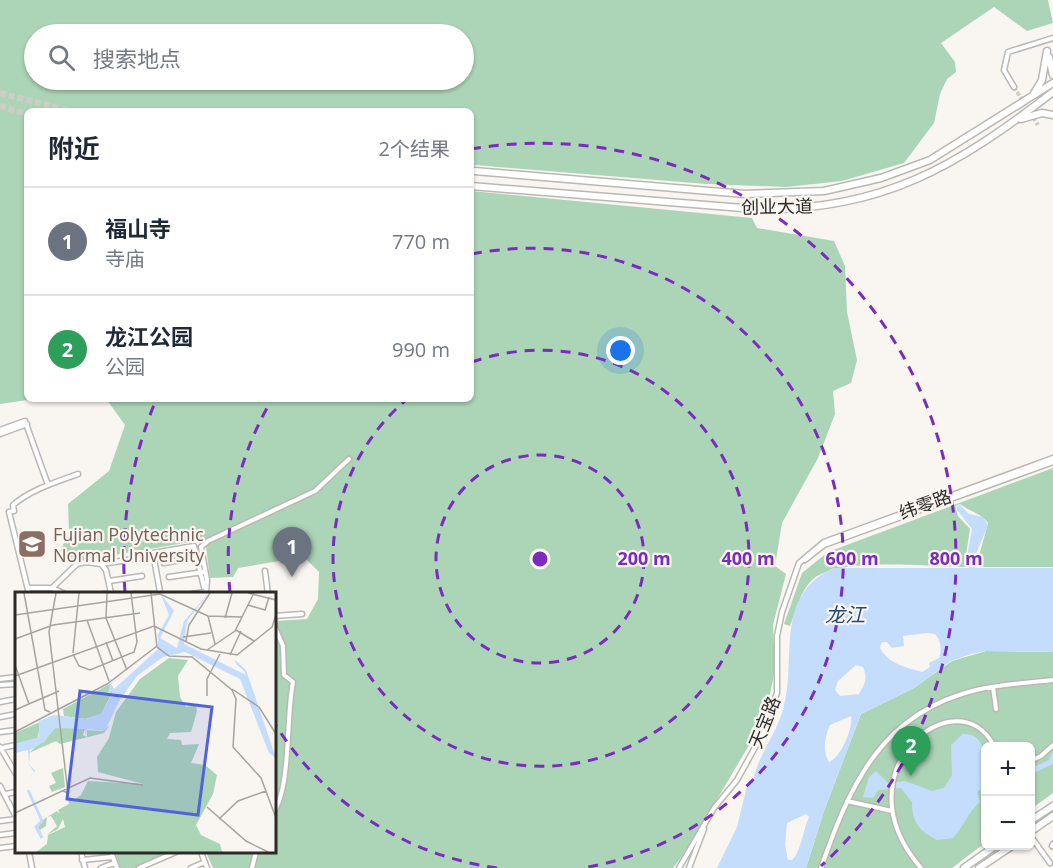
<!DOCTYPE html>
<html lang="zh">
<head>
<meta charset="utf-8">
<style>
	:root { --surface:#fff; --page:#f2f2f3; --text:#1f2937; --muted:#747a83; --line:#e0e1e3; --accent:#5063d9 }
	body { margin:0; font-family:"Open Sans","Noto Sans SC",sans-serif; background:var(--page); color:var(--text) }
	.controls { position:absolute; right:18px; bottom:18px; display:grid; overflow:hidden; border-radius:9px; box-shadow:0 2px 4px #0004 }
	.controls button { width:54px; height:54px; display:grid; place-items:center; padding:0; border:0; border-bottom:2px solid var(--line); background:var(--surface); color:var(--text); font:30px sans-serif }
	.you { position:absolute; left:621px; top:351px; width:21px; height:21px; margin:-15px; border:4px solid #fff; border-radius:50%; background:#1a73e8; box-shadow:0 0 0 9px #1a73e833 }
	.badge { display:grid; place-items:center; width:39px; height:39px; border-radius:50%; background:var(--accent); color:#fff; font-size:20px; font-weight:700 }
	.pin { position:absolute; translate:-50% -50px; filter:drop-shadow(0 2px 3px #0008) }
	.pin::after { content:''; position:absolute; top:32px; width:21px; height:18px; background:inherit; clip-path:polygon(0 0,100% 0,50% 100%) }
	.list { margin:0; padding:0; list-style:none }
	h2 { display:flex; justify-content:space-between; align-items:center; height:78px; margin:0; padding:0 24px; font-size:26px }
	h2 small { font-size:20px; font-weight:400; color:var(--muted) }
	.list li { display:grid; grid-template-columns:39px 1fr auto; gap:18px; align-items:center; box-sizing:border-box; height:108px; padding:0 24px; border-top:2px solid var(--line) }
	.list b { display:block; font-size:22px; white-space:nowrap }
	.list p { margin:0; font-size:20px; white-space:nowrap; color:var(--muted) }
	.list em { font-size:20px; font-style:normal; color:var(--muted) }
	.icon { flex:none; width:33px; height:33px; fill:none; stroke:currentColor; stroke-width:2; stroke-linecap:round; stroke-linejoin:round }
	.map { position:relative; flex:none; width:1053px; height:868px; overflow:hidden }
	.search { position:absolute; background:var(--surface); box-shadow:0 2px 4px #0004; left:24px; top:24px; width:450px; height:66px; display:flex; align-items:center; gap:15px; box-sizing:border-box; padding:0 21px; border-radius:33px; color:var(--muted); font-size:22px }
	.panel { position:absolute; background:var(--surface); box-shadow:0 2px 4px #0004; left:24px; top:108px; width:450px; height:294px; border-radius:9px }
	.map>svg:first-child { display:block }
</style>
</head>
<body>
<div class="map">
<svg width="1053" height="868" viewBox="0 0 1053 868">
	<rect width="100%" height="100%" fill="#f9f5f0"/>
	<path fill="#acd5b7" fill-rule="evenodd" d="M0 0H1048L1053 23 1027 31 994 7 941 43 955 62 956 72 947 79 940 94 934 123 904 163 842 181 786 187 706 184 475 165 471 179V111H27V399H34L0 404ZM34 34H464V80H34Z
		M471 191 752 218 757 228 834 241 845 266 847 312 857 360 851 383 833 391 835 414 818 458 782 523 775 566 786 574 773 625 775 669 768 705 755 735 687 850 673 868H213L206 852H274L275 621 307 619 318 599 319 572 307 560 291 559 238 568 233 577 210 578 206 547 196 541 68 563 59 553 69 533 68 504 109 471 125 425 107 400 97 399H471Z
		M1053 468V567H976L988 523C981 513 970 512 960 504L955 506 958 516 970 529 966 555 967 567C931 567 837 556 812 580 800 592 796 610 790 626L784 624 802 573 828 552Z
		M986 651 1053 652V793L1031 809 1030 746H986L985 843 952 868H806L824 811 861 714 914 688 952 661Z
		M115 852H173L136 868H120Z"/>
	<path fill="#c5ddfd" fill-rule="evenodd" d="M960 505 969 514 983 517 988 525 974 559 975 568H1053V652L986 651 971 654 951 661 914 688 861 714 824 811 806 868H717L737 827 748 782 753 781C758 756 774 737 782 713 799 663 771 598 833 568H969L967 556 972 529 957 510 956 507ZM927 633 935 634C941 641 942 649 939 658L929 663 930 667 922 672C905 667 889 664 880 648L882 642H887L892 648 904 646 903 636ZM856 665 863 667C868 678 865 684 859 694L840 696 835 690 838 681ZM851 716C854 727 840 759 829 762 822 751 825 736 830 725ZM806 814 809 817C803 830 801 852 792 860H788L785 845 787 823Z
		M963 734C989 732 985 768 985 786L977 792 980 802C968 812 964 826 953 838L937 840C919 831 912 822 912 802L901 788 878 790 873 798 863 797 869 777 876 771 888 783 905 781 932 791 944 788 952 775 951 745Z
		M1053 751V764L1031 774V768L1049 760Z"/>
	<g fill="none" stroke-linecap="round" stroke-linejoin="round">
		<path stroke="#d0ccc8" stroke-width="4" stroke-dasharray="4 2" stroke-linecap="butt" d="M1014 87 1038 125"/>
		<path stroke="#d0ccc8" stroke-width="6" stroke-dasharray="6 3" stroke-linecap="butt" d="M0 93 70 111
			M0 106 27 114"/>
		<g stroke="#bbb8b3" stroke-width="7">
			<path id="street" d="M1014 87 1004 70 1008 52 1053 38
				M0 430 25 421 48 485
				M0 434 27 424
				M805 560 824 545 1053 462
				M164 563 197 557
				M101 564 153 556
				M265 571 268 594
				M169 577 203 572
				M109 581 142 576
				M29 588H52L65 594
				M52 588 77 564 86 562 101 564 106 570 111 593
				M160 592 153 553 194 546 204 587
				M29 594 9 512 14 511 13 505C30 490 56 482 78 474
				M103 594H118
				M134 594H162
				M192 594 205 592
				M206 594 207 580 201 547 208 541 315 491 349 459
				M274 616 302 614
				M274 625 283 646 284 675 293 682C286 715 291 787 274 811
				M0 679 16 677
				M0 685 16 684
				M993 687 996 709
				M0 702 16 699
				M0 717 16 714
				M0 732 16 730
				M764 735 771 720
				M0 747 16 774
				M1 748 16 745
				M1030 761 1041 756 1053 745
				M0 786 16 817
				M6 794 16 792
				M847 801 892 811
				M0 821 16 819
				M0 835 16 833
				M1030 835 1050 863
				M1052 846 1053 844
				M0 848 16 846
				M29 852 32 868
				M81 852 85 868
				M111 852 117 868
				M201 852 207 868
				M82 860 112 857
				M101 868 114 863
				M139 868 176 852
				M191 868 205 862
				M252 868 256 852
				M679 868 714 808 737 780 758 742 777 693V636L782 612 799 563 824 542 1053 458
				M689 868 704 829
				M821 868C850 785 881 713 976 690 1001 684 1027 683 1053 680
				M921 868C836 770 958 675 994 746"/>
		</g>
		<g stroke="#bbb8b3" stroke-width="9">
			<path id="primary" d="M1049 57 1053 75
				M1033 95 1042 80 1047 51
				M1021 119 1042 113 1053 115
				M474 171 745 194 824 191 881 178 930 160 1053 83
				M471 186 755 209C881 212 957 166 1053 92
				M1030 821 1053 806
				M1030 832 1053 816
				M964 868 995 846
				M979 868 1012 846"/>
		</g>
		<use href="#street" stroke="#fff" stroke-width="4"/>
		<use href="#primary" stroke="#fff" stroke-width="6"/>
	</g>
	<g fill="none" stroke="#7b2cbf" stroke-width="3" stroke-dasharray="10 8">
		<circle cx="540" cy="559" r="104"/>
		<path d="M472 362A208 208 0 1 1 406 400"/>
		<path d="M497 868A312 312 0 0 1 275 724M230 592A312 312 0 0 1 271 401M472 254A312 312 0 1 1 583 868"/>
		<path d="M125 592A416 416 0 0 1 156 400M471 149A416 416 0 0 1 821 866"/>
	</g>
	<defs>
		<g id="university-square" transform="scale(1.5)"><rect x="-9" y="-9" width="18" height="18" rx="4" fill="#8d6e63" stroke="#f9f5f0"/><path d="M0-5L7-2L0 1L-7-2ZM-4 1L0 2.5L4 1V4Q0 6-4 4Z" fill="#fff"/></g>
	</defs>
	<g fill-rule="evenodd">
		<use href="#university-square" x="32" y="544"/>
	</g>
	<g text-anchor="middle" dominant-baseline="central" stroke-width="4.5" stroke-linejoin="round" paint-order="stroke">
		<g font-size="18" fill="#2c2a28" stroke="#f9f5f0">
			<text transform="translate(777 206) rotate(-1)">创业大道</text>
			<text transform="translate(925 504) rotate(-20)">纬零路</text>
			<text transform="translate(764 722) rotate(-68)">天宝路</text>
		</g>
		<g font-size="18" fill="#785e54" stroke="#f9f5f0" text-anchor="start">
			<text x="53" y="534">Fujian Polytechnic<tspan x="53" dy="21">Normal University</tspan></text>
		</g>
		<g font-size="20" font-style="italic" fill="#22487a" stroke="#f9f5f0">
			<text x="845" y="614">龙江</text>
		</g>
	</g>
	<g transform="translate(15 592)">
		<rect width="261" height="261" fill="#f9f5f0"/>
		<path d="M154 66 173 68 163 84 165 105 171 115 181 113 182 119 176 140 155 141 152 147 166 148 167 153 184 152 176 171 190 173 202 183 198 202 181 233 186 243 205 252 207 260H21L32 252 33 243 50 235 48 227 43 237 32 243 42 234 36 224 32 225 31 234 25 238 28 245 23 235 29 227 42 219 45 222 43 218 54 212 52 204 60 207 66 203 73 189 128 192 83 180 82 165 94 146 101 120 125 87ZM95 92 99 97 86 122 70 127 49 124 48 117ZM25 130 23 146 0 152V141ZM95 133 89 141 45 152 41 149 14 161 42 134 70 137 68 143 72 145V138L88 139ZM48 176 50 195 37 200 34 194 41 191 36 181Z" fill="#acd5b7"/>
		<path d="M145 1 159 19 145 46 162 56 169 29 194 1 172 29 169 52 231 83 229 79 222 73 219 67 231 78 261 166 254 161 225 87 170 60 148 65 122 84 104 109 90 139 72 137 71 145 70 137 40 136 29 150 15 158 14 172 20 179 13 189 19 180 14 173 13 158 0 161V152L24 145V129L39 123 71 127 87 121 98 99 93 102 95 92 114 79 96 92 99 97 143 57V42L154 23Z" fill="#c5ddfd"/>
		<path fill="none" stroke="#c5ddfd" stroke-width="3" d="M13 198 27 229 21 235 27 246"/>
		<path fill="none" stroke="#a7a4a0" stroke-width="1.5" d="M9 1 30 118 35 120M41 1 34 40 53 201 48 199M92 1 91 26 112 78M136 1 142 55 154 64 177 65 217 98 221 107 218 155 246 186 261 226M233 1 261 8M233 13 250 18 254 5M0 23 145 2 193 24M210 26 217 1M72 28 94 89M221 38 239 49M168 45 196 41M0 47 38 33 125 21M171 49 174 33 195 1M91 50 98 69M200 52 193 24 227 25M192 58 220 39 239 1M58 61 64 1M58 62 64 74 75 78 119 60 122 50 116 1M215 63 226 39M222 63 257 35 261 23M0 73 14 112M0 84 139 34 186 57 223 63M217 97 244 115 261 142M192 104V87L205 62M0 118 44 99M0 140 92 92 142 54M192 215 231 249 253 260M0 221 75 186 128 193M204 227 223 209 251 199"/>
		<path fill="#5063d9" fill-opacity="0.15" stroke="#5063d9" stroke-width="3" d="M65 99 197 115 183 223 52 207Z"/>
		<rect width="261" height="261" fill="none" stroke="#2c2a28" stroke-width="3"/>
	</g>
	<circle cx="540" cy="559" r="9" fill="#7b2cbf" stroke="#f9f5f0" stroke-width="3"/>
	<g font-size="18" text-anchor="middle" font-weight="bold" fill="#7b2cbf" stroke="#f9f5f0" stroke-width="4.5" stroke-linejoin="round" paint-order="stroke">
		<text x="644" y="565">200 m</text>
		<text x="748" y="565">400 m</text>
		<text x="852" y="565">600 m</text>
		<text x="956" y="565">800 m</text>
	</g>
</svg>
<div class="controls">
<button>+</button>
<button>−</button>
</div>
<div class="you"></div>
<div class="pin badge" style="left:292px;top:577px;background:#6b7280">1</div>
<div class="pin badge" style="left:911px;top:776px;background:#2e9e5b">2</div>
<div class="search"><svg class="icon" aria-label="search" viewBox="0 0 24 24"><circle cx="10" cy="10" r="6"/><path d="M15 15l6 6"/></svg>搜索地点</div>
<section class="panel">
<h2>附近<small>2个结果</small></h2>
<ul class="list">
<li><span class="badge" style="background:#6b7280">1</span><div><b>福山寺</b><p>寺庙</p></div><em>770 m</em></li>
<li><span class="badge" style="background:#2e9e5b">2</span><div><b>龙江公园</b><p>公园</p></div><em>990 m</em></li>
</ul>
</section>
</div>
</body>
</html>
